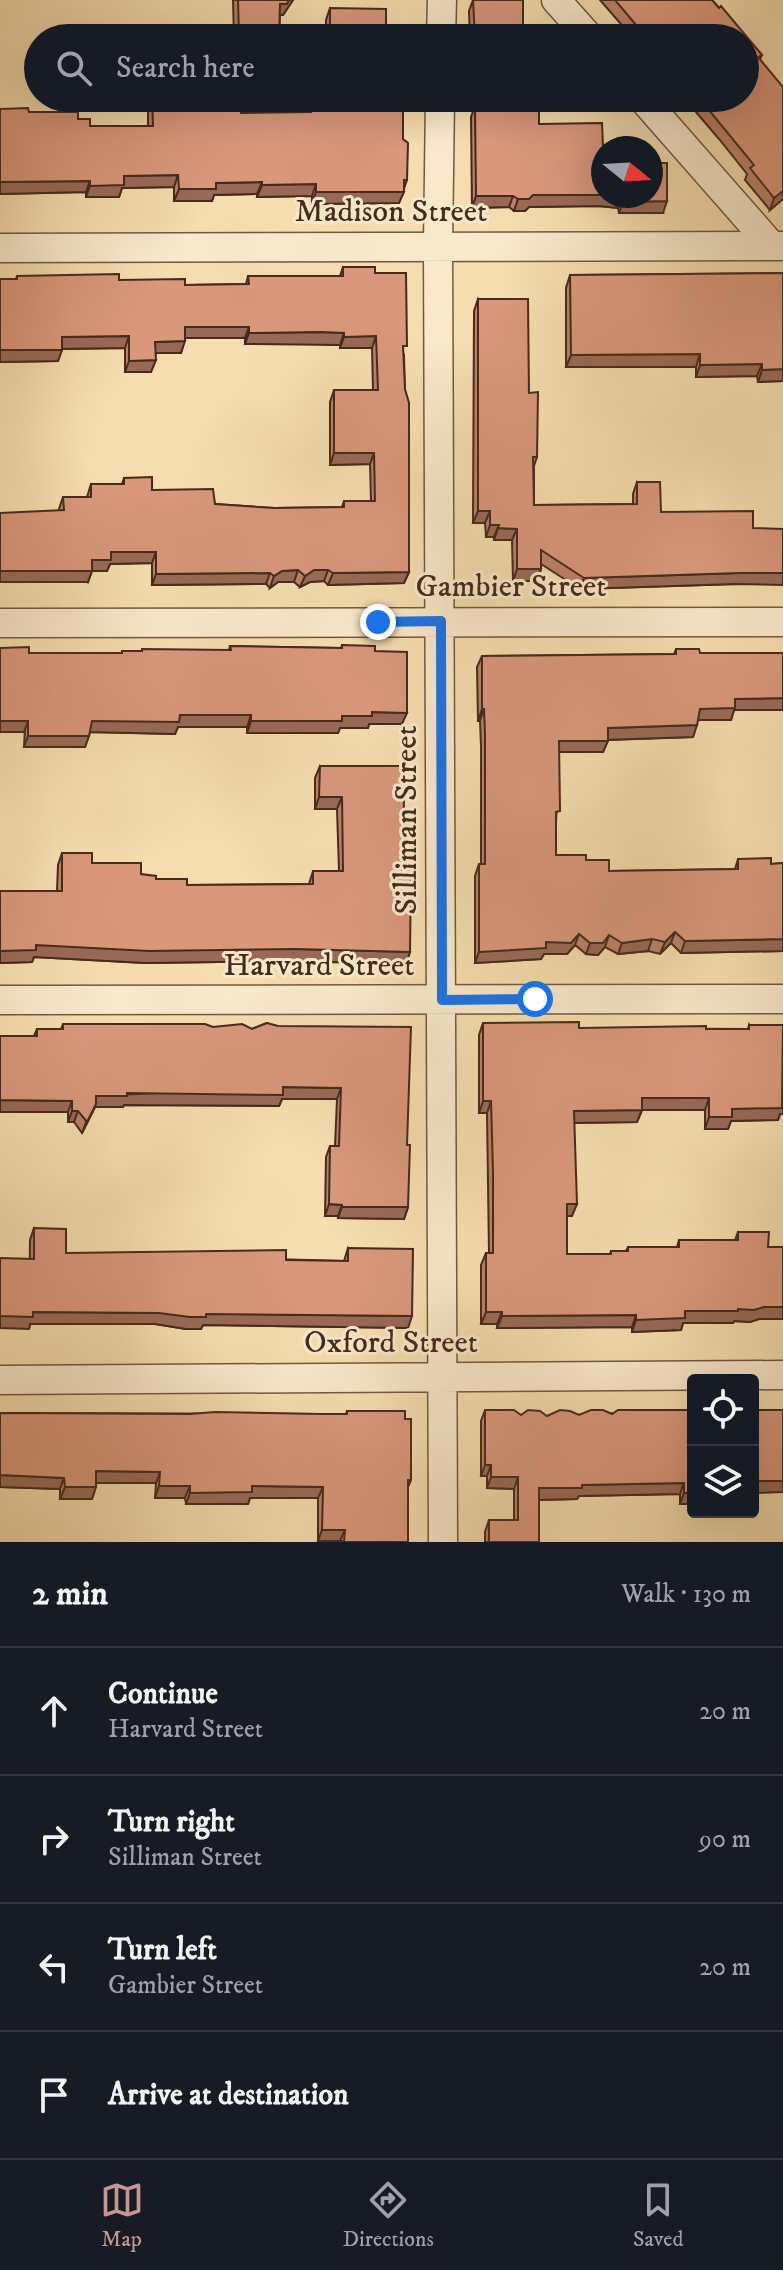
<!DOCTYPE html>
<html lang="en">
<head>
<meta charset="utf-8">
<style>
	:root { --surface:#171b24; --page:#242831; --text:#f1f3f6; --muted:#9ea1a6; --line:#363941; --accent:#c59692 }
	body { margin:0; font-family:"IM FELL DW Pica",serif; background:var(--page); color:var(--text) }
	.controls { position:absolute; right:24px; bottom:24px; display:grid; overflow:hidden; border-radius:8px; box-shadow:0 8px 32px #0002 }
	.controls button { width:72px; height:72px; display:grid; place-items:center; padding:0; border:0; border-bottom:2px solid var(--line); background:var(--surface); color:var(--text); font:40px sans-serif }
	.compass { position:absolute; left:591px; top:136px; width:72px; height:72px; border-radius:50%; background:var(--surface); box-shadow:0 8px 32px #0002; rotate:108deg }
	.stop { position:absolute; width:24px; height:24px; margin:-18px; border:6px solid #1a73e8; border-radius:50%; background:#fff }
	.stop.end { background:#1a73e8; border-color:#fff; box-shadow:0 2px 8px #0008 }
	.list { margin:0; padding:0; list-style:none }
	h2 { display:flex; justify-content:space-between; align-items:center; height:104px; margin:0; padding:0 32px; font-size:34px }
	h2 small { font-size:26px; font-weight:400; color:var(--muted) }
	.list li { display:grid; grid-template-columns:52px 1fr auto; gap:24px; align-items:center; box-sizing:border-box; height:128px; padding:0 32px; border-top:2px solid var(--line) }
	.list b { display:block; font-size:30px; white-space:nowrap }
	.list p { margin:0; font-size:26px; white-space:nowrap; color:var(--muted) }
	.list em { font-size:26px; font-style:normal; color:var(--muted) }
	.icon { flex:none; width:44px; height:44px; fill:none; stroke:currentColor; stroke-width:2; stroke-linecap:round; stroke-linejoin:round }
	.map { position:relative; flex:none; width:783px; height:1542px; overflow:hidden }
	.search { position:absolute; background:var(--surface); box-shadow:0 8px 32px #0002; left:24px; right:24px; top:24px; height:88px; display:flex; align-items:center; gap:20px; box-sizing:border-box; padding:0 28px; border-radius:44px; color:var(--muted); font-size:30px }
	.sheet { height:616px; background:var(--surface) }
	nav { display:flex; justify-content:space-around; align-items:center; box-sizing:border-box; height:112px; border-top:2px solid var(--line); background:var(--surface); font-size:22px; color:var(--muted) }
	nav a { display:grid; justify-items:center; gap:4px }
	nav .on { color:var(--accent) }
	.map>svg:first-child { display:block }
</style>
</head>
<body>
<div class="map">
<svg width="783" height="1542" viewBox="0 0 783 1542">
	<rect width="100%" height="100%" fill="#f6ddaf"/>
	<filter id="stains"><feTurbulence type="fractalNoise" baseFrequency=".0025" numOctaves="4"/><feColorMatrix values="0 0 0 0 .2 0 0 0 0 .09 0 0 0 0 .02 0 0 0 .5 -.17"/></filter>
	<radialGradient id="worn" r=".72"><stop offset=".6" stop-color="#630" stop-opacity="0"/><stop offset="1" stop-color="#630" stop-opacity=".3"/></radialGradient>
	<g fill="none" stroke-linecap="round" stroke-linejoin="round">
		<g stroke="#735741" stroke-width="31">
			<path id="minor" d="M556 0 590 38
				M441 38 442 0
				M440 98 438 246 443 1542
				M642 98 771 245
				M0 248 783 246
				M0 623 783 622
				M0 1000 783 999
				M0 1380 783 1375"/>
		</g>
		<use href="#minor" stroke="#f9e9cb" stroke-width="28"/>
	</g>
	<path fill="#bb826a" stroke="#472a1c" stroke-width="2" d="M233 0H293L283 15H280L279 38H234Z
		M473 0 523 38H470L469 11Z
		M600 0H712L762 55 760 59 783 199 770 210 745 180 747 174 719 139 684 98H745V38H633Z
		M330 8 386 38H326V20Z
		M150 98H240L241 113 307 112 311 98 403 109V139L407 180 399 203 312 204V196L257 197V194L214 195 212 201H174V187L122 188 119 197H86V192L0 194V109L78 119 90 126H148V102Z
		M475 106 539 124 603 148 651 196 663 213H619L618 208 599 206 529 207 525 211H514L509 207 472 208 471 117Z
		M343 267 375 273 404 355 409 572 404 583 328 585 324 581 310 582 300 587 294 582H278L270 588 266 584 152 585V563L110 564 107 571H92L88 582 59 509 63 497H87L91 484H122L124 478 152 490 215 504 274 508 342 507 344 501H371L370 464 330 465V402L334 390H373L372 348H340V345L317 344H245V338H185L181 353H156L151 372H125V348L62 349 58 361 0 362V279H16L17 276 119 280 185 285 246 284 248 276H340Z
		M783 273V381L758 382 757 376 696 377V367H566V288L570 275Z
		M478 299 529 393 537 457 534 466V505L633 504V494L637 482 661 512 735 584 580 589 541 564V569L537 581H513L512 540H494V537H486L485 523H473L474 311Z
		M342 645 375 651 402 724H369L368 728H340L338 733H247V727L181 726 178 727 175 734 90 732 85 747H24L29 653H121L229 650 230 646 341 648Z
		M676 649 700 653 734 710 731 720H698L693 737 608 740 603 752H559L556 823V855L586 860 609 871 735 869 738 859 771 864 783 863V951L681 953 671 943 660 954 648 951 618 954 605 947 598 955 586 954 575 945 567 954H544L541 959 475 963V876L479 864H481V746L480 721H478L477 667 482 656 674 654Z
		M320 766 402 870 410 952 406 964 290 961 145 963 34 957 32 962 0 963V891H57L58 865 62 853 92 863 156 879 187 885 309 884 313 871H339L337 809H315V778Z
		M267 1023 407 1145 408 1207 404 1219 338 1218V1216H325L326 1157 330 1146H335L337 1099H282L279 1106 124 1105 123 1107H95L82 1133 74 1122H68V1112H0V1036H34L37 1029H61L63 1024 213 1027 252 1029Z
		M483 1023 579 1028 748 1029 749 1025 780 1114 778 1120 731 1121 728 1129H705V1110H642L637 1122 574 1123 572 1216H567V1254H610L611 1251H626L628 1247H677L679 1240H735L738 1232 768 1247H783V1319H759L750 1322 734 1321 733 1323H683L681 1330 632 1332V1327L497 1328V1324H481V1265L486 1253H489L487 1113H479V1035Z
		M34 1228 66 1253 344 1261 348 1248 408 1328 203 1325 201 1329H186L155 1324H30L29 1329 30 1240Z
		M485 1410 521 1415 547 1416 693 1410V1504H680V1494L579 1496 577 1499 539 1500V1542H485V1532L489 1520H514V1489L487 1488V1476H481V1421Z
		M347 1411 405 1419 411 1480 408 1487V1542L318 1541V1498H250L248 1504H186L185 1498H155L156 1483H96L92 1499H60V1489L0 1487V1413L320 1414H346Z"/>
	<path fill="#986a56" stroke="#472a1c" stroke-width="2" d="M289 0H293L283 15H276L280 4Z
		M178 175 174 187 122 188 119 197H86L90 186 124 176Z
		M90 181 86 192 0 194V182Z
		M262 182 257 194 214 195 212 201H174L179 189 216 183Z
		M316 184 312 196 257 197 262 185Z
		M783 191V199L770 210 774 198Z
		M316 192H404L399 203 312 204Z
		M533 195H603V196L623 197 618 208 599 206 529 207 525 211H514L518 199Z
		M476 196H513L509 207 472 208Z
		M667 201 663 213H619L623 202Z
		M185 327H249L245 338H181Z
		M321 332 344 333 340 345 245 344 249 333Z
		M129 336 125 348 57 349 62 337Z
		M376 336 372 348H340L344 337Z
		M185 341 181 353H151L155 342Z
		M0 350H62L58 361 0 362Z
		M700 354 696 367H566L571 355Z
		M156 360 151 372H125L129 361Z
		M762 364 757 376 696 377 700 365Z
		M783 369V381L758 382 762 370Z
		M334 453H374L370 464 330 465Z
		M478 511H490L485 523H473Z
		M490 525H499L494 537H486Z
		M498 528 517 529 512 540H494Z
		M111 552H156L152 563 110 564 107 571H92L88 582H0V571L92 560Z
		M517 569H541L537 581H513Z
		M298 570 294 582H278L270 588 274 576 282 571Z
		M314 570H328L324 581 310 582 300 587 305 576Z
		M409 572 404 583 328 585 333 573Z
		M270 573 266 584 152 585 156 574Z
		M740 573H783V585L735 584 580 589 584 578Z
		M783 698V710H734L731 720H696L700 709 735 699Z
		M482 709H484L480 721H478Z
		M372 712 407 713 402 724H369L368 728H340L338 733H247L251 721 342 716Z
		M180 715H251L247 727H178L175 734 88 732 92 721Z
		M0 721H28L24 732H0Z
		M697 725 693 737 604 740 608 728Z
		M28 736H89L85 747H24Z
		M559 741H608L603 752H555Z
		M319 797H342L337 809H315Z
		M675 932 671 943 660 954 665 942Z
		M579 934 575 945 567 954H544L541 959 475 963 479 952 546 942Z
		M609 935 605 947 598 955 586 954 590 943Z
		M652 939 648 951 618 954 622 943Z
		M783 939V951L681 953 685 941Z
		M36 945 295 949 410 952 406 964 290 961 145 963 34 957 32 962 0 963V951Z
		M283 1087 341 1088 337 1099H282L279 1106 124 1105 123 1107H95L82 1133 96 1096Z
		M642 1098H709L705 1110H638Z
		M0 1100 72 1101 68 1112H0Z
		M483 1101H491L487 1113H479Z
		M783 1102V1114H780L778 1120 731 1121 728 1129H705L709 1117 732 1109Z
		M642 1110 637 1122 570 1123 574 1111Z
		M72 1111H78L74 1122H68Z
		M329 1204 342 1205 338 1216H325Z
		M567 1204H577L572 1216H563Z
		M342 1207H408L404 1219 338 1218Z
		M764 1307H783V1319H759L750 1322 734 1321 733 1323H683L681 1330 632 1332 636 1320 685 1311Z
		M33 1312 159 1313 412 1316 408 1328 203 1325 201 1329H186L155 1324H30L29 1329 0 1328V1316Z
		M486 1312H502L497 1324H481Z
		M636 1315 632 1327 497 1328 502 1316Z
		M485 1465H491L487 1476H481Z
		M96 1471 160 1472 156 1483H92Z
		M0 1475 64 1478 60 1489 0 1487Z
		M491 1477H518L514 1489 487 1488Z
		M753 1481H783V1492L753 1493Z
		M684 1483 680 1494 579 1496 577 1499 535 1500 539 1488 582 1485Z
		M159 1486H190L185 1498H155Z
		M252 1486 323 1487 318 1498H250L248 1504H186L190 1493Z
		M65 1487H96L92 1499H60Z
		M684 1493H693V1504H680Z
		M322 1530H345L340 1541H318Z"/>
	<path fill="#d9977b" stroke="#472a1c" stroke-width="2" d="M238 0H289L287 4H280L279 37H239Z
		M473 0H523V38H475Z
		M615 0H712L719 8 721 6 762 55 758 57 783 87V191L774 198 750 168 754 165 699 98H745V38H647Z
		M330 8 386 9V38H330Z
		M152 98H240L241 113 311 112V98H403V139L408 143 407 180H404V192H316V184L262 185V182L216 183V189H179L178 175 124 176V185L90 186V181L0 182V109L28 108 29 112H78V119H90V126H153Z
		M484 98H539V124L602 123 603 147 649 146V148H603V195H533L529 199H518L513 196H476L475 106Z
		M651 163H667V201L623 202V197L616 196H651Z
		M343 267H375V273H406L407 346H403L405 389 409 403V572L333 573 328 570H314L305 576 298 570 282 571 274 576 270 573 156 574V552H111V560H92V571H0V513L64 510 63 497H91V484H124V478L152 477V490L213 489 215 504 274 508 344 507V501H375L374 453H334V390H378L376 336 344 337V333L321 332 249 333V327H185V341L155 342 156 360 129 361V336L62 337V350H0V279H17V276L119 274V280L185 279V285L249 284 248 276H343Z
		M783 273V369L762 370V364L700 365V354L571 355 570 275Z
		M478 299H528L529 393 538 392 537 457H533L534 505 637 504V482H660L661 512 753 511V528L783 529V573H740L584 578 541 550V569H517V529L498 528 499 525H490V511H478Z
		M342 645 375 646V651L407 652V713L372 712V716H342V721H251V715H180L179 722 92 721 89 736H28V721H0V648L29 647V653H122V651H142V649L231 650 230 646 342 648Z
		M676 649H699L700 653H783V698L735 699V708L700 709 697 725 608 728V741H559L560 811 556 812V855H586V860H609V871L738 869V859L771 858V864L783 863V939L685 941 675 932 665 942 652 939 622 943 609 935 603 943H590L579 934 571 943 546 942V948L479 952V864H485V734L484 709H482V656L676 654Z
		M320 766H405L402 870H411L410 952 295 949 149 951 36 945V950L0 951V891H62V853H92V863H141V874L156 876V879H187V885L313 884V871H343L342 797H319Z
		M579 1022V1028L706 1026V1029H749V1025H783L782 1108 732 1109V1117H709V1098H642V1110L574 1111 577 1204H567V1254H611V1251H628V1247H679V1240H738V1232H769L768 1247H783V1307H764L754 1310 738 1309V1311H685V1318L636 1320V1315L502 1316V1312H486V1253H493V1172L491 1101H483V1023Z
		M267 1023 278 1026 411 1027 407 1145H410L408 1207H342V1205L329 1204 330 1146H339L341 1088 283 1087V1095L127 1093V1096H96V1104L87 1122 78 1111H72V1101L0 1100V1036H37V1029H63V1024H205L213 1027 242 1024 252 1029Z
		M34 1228 66 1229V1253L286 1250V1260L348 1261V1248L413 1249 412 1316 206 1314V1317H190L159 1313 33 1312V1317L0 1316V1258L34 1259Z
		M485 1410H514L521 1415 528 1410 540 1411 547 1416 560 1410 570 1411 579 1415 591 1410H603L612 1414 618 1410H693V1493H684V1483L582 1485V1488H539V1542H489V1520H518V1477H491V1465H485Z
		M753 1410H783V1481H753Z
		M347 1411H405V1419H411V1480H408V1542H344L345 1530H322L323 1487 252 1486V1492L190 1493V1486H159L160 1472 96 1471V1487H65L64 1478 0 1475V1413L190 1414 215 1412 320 1414H347Z"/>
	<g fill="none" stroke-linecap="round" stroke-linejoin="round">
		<path stroke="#1a73e8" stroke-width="10" d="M378 622 441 621 442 1000 535 999"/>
	</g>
	<g text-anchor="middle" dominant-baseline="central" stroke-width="6" stroke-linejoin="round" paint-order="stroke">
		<g font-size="32" fill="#472a1c" stroke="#f9e9cb">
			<text x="391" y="212">Madison Street</text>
			<text x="511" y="587">Gambier Street</text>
			<text transform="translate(407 820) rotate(-90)">Silliman Street</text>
			<text x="319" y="966">Harvard Street</text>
			<text x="391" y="1343">Oxford Street</text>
		</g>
	</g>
	<rect width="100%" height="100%" filter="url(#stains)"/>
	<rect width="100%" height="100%" fill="url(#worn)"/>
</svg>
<div class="controls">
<button><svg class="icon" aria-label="locate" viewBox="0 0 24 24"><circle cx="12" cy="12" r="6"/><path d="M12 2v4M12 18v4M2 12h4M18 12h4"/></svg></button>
<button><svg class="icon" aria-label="layers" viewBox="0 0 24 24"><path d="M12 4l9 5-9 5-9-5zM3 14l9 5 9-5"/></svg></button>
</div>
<svg class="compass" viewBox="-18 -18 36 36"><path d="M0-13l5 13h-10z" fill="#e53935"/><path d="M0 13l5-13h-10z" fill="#9ea1a6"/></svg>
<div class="stop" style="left:535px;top:999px"></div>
<div class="stop end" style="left:378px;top:622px"></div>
<div class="search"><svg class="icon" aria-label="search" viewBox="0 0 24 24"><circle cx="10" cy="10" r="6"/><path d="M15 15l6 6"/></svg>Search here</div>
</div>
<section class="sheet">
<h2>2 min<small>Walk · 130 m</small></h2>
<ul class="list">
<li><svg class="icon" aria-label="ahead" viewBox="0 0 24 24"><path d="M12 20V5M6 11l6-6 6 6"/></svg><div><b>Continue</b><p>Harvard Street</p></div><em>20 m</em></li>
<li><svg class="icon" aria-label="right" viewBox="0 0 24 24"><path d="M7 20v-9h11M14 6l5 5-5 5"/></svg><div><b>Turn right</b><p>Silliman Street</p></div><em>90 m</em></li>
<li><svg class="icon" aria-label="left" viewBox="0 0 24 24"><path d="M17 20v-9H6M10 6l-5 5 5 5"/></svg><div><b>Turn left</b><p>Gambier Street</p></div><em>20 m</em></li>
<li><svg class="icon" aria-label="arrive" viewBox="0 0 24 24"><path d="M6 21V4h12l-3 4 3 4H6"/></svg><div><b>Arrive at destination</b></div></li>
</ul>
</section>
<nav>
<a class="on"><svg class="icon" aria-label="map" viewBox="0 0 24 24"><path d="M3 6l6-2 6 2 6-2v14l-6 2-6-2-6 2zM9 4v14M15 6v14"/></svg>Map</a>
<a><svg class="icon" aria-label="directions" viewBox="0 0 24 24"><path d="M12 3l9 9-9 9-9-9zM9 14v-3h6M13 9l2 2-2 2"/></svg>Directions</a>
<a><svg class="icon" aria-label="saved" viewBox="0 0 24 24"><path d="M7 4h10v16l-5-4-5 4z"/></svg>Saved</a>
</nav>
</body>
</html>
